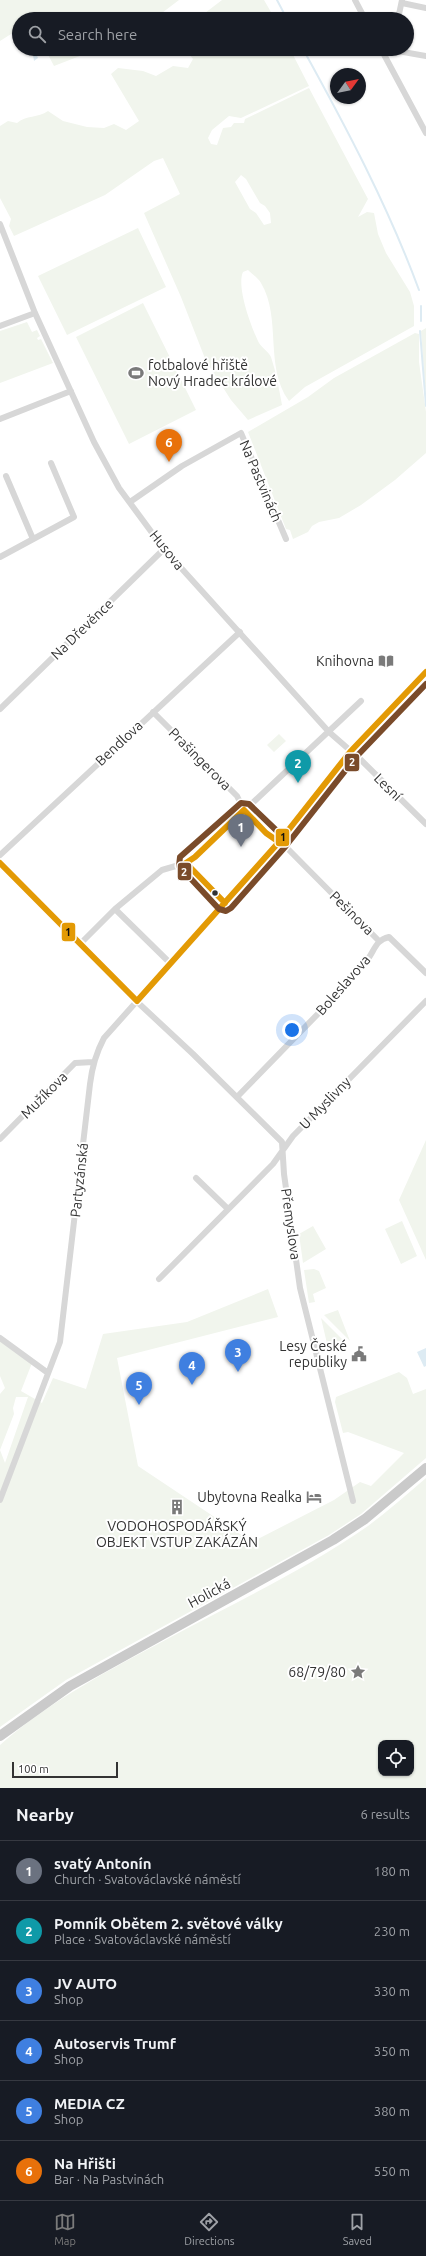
<!DOCTYPE html>
<html lang="en">
<head>
<meta charset="utf-8">
<style>
	:root { --surface:#171b24; --page:#20242c; --text:#f1f3f6; --muted:#9ea1a6; --line:#363941; --accent:#7a7a7a }
	body { margin:0; font-family:Ubuntu,sans-serif; background:var(--page); color:var(--text) }
	.controls { position:absolute; right:12px; bottom:12px; display:grid; overflow:hidden; border-radius:8px; box-shadow:0 1px 3px #0004 }
	.controls button { width:36px; height:36px; display:grid; place-items:center; padding:0; border:0; border-bottom:1px solid var(--line); background:var(--surface); color:var(--text); font:20px sans-serif }
	.compass { position:absolute; left:330px; top:68px; width:36px; height:36px; border-radius:50%; background:var(--surface); box-shadow:0 1px 3px #0004; rotate:57deg }
	.scale { position:absolute; left:12px; bottom:10px; width:106px; box-sizing:border-box; padding-left:4px; border:2px solid #333; border-top:0; font-size:11px; line-height:14px; white-space:nowrap; color:#333; -webkit-text-stroke:3px #fff; paint-order:stroke }
	.you { position:absolute; left:292px; top:1030px; width:14px; height:14px; margin:-10px; border:3px solid #fff; border-radius:50%; background:#1a73e8; box-shadow:0 0 0 6px #1a73e833 }
	.badge { display:grid; place-items:center; width:26px; height:26px; border-radius:50%; background:var(--accent); color:#fff; font-size:13px; font-weight:700 }
	.pin { position:absolute; translate:-50% -33px; filter:drop-shadow(0 1px 2px #0008) }
	.pin::after { content:''; position:absolute; top:21px; width:14px; height:12px; background:inherit; clip-path:polygon(0 0,100% 0,50% 100%) }
	.list { margin:0; padding:0; list-style:none }
	h2 { display:flex; justify-content:space-between; align-items:center; height:52px; margin:0; padding:0 16px; font-size:17px }
	h2 small { font-size:13px; font-weight:400; color:var(--muted) }
	.list li { display:grid; grid-template-columns:26px 1fr auto; gap:12px; align-items:center; box-sizing:border-box; height:60px; padding:0 16px; border-top:1px solid var(--line) }
	.list b { display:block; font-size:15px; white-space:nowrap }
	.list p { margin:0; font-size:13px; white-space:nowrap; color:var(--muted) }
	.list em { font-size:13px; font-style:normal; color:var(--muted) }
	.icon { flex:none; width:22px; height:22px; fill:none; stroke:currentColor; stroke-width:2; stroke-linecap:round; stroke-linejoin:round }
	.map { position:relative; flex:none; width:426px; height:1788px; overflow:hidden }
	.search { position:absolute; background:var(--surface); box-shadow:0 1px 3px #0004; left:12px; right:12px; top:12px; height:44px; display:flex; align-items:center; gap:10px; box-sizing:border-box; padding:0 14px; border-radius:22px; color:var(--muted); font-size:15px }
	.sheet { height:412px; background:var(--surface) }
	nav { display:flex; justify-content:space-around; align-items:center; box-sizing:border-box; height:56px; border-top:1px solid var(--line); background:var(--surface); font-size:11px; color:var(--muted) }
	nav a { display:grid; justify-items:center; gap:2px }
	nav .on { color:var(--accent) }
	.map>svg:first-child { display:block }
</style>
</head>
<body>
<div class="map">
<svg width="426" height="1788" viewBox="0 0 426 1788">
	<rect width="100%" height="100%" fill="#fff"/>
	<path fill="#f1f5ed" fill-rule="evenodd" d="M0 0H179L154 19H19V29L0 41Z
		M222 0H264L275 19H201L205 13Z
		M45 49H98L54 66Z
		M185 49H290L309 86 241 118 229 116 212 130 208 138 211 144 217 145 223 128 231 127 234 123H244L245 119 309 88 368 199 358 217 367 212 374 213 378 234 386 253 410 292 414 306V326L305 387 289 401C264 367 282 318 261 283 258 278 252 274 248 270L243 272C236 287 252 329 259 343 262 348 269 352 271 357 276 372 279 389 282 405L248 420 231 400 206 361 181 297 144 213 180 194 163 158 154 161 105 195 14 236 9 226 11 219 0 198V126L8 121 17 123C26 115 38 118 48 111L63 121 87 127 104 128 114 124 126 130 139 121 111 74 118 68 143 71 156 76 173 66 188 68 193 59ZM241 175 246 179 260 203 265 206 270 213 271 223 264 225 256 213 250 209 235 182Z
		M138 228 166 287 67 335 38 276Z
		M143 303 196 410 129 444 76 337Z
		M27 322 32 332 37 330 40 336 37 338 38 340 41 339 53 363 0 383V331Z
		M426 328V400L421 331Z
		M415 333 419 334V362L426 412V453L395 480 361 505 339 518 319 522 312 526 308 532 293 539 290 530 286 529 248 432 308 397 334 378Z
		M279 734 286 741 274 752 267 745Z
		M426 1140V1260L399 1200Z
		M402 1221 417 1256 401 1264 385 1229Z
		M313 1226 326 1249 303 1263 299 1234Z
		M314 1269 319 1271 326 1288 313 1294 315 1302 309 1303 304 1270Z
		M268 1289 278 1317 117 1358 138 1466 252 1542 334 1500 360 1482 371 1486 404 1453 348 1432 343 1433 335 1402 336 1397 399 1372 407 1378 413 1394 426 1389V1458L361 1514 329 1535 66 1680 0 1727V1394L5 1388 0 1376V1341L32 1363 21 1391 42 1403 53 1378 86 1389 103 1334 187 1322ZM16 1397H28L5 1463 0 1450 14 1414 13 1408Z
		M338 1310 350 1341 324 1315Z
		M321 1318 348 1345 329 1352Z
		M426 1478V1788H0V1745C51 1700 111 1669 171 1637 237 1602 306 1569 368 1526 388 1511 407 1494 426 1478ZM381 1743H411V1773H381Z"/>
	<path fill="#ddebf3" d="M34 49 38 58 34 61 33 55H26L24 50Z
		M426 1348V1366L424 1367 417 1352Z"/>
	<g fill="none" stroke-linecap="round" stroke-linejoin="round">
		<path stroke="#ddebf3" stroke-width="2" d="M277 0 287 19
			M303 49C346 127 388 206 419 290
			M421 306V321
			M420 331 426 406"/>
		<path stroke="#d7d7d7" stroke-width="6" d="M355 0 365 19
			M402 3 426 8
			M398 19 402 0
			M381 49 426 133
			M392 50 426 56
			M0 224 35 313 94 442 119 488 164 549 329 732 360 759 426 824
			M0 326 35 313
			M0 419 71 391
			M6 476 33 539
			M130 502 182 466 241 433 286 539
			M0 557 74 517 51 463
			M0 709 164 549
			M153 712 237 796 244 810 266 833 286 847 379 941
			M0 855 240 632
			M0 863 133 998 193 1054 282 1142 284 1174 300 1288 353 1501
			M115 909 170 963
			M80 944 115 909 162 870 186 863 195 857 361 701
			M237 1097 346 985C351 974 361 968 368 959 375 949 376 940 389 937L426 973
			M0 1139 75 1063 93 1062
			M196 1178 228 1209
			M159 1279 273 1164 293 1136 426 1001
			M0 1338 48 1373
			M0 1500 60 1342 90 1084C92 1067 96 1053 104 1038L279 842 350 752 426 672"/>
		<path stroke="#cacaca" stroke-width="10" d="M0 1736 70 1686 333 1540 365 1519 426 1468"/>
		<g stroke="#fff" stroke-width="9">
			<path id="bus-1" d="M244 810 266 833 279 842
				M0 863 137 1001
				M186 863 195 857 244 810
				M186 863 225 903
				M137 1001 279 842 350 752 426 672"/>
		</g>
		<g stroke="#fff" stroke-width="9">
			<path id="bus-2" d="M277 831 249 804 241 803 180 857 179 866 219 909 226 911 231 908 285 847
				M285 847 356 757 426 684"/>
		</g>
		<use href="#bus-1" stroke="#e39a05" stroke-width="6"/>
		<use href="#bus-2" stroke="#7a4b2a" stroke-width="6"/>
	</g>
	<defs>
		<g id="stadium-bare" transform="scale(1.2)"><path d="M0-5a6.5 5 0 1 0 0 10a6.5 5 0 1 0 0-10ZM-3.5-1.8h7v3.6h-7Z" fill="#7a7a7a" stroke="#fff" stroke-width="2.5" paint-order="stroke"/></g>
		<g id="library-bare" transform="scale(1.2)"><path d="M-6-4Q-3-5.5-.7-3.5V5Q-3 3-6 4ZM6-4Q3-5.5 .7-3.5V5Q3 3 6 4Z" fill="#7a7a7a" stroke="#fff" stroke-width="2.5" paint-order="stroke"/></g>
		<g id="civic-bare" transform="scale(1.2)"><path d="M-.6-6.5H3V-4.5H.6V-3L4-1V1h2V6H-6V1h2V-1L-.6-3ZM-1.2 2.5V6h2.4V2.5Z" fill="#7a7a7a" stroke="#fff" stroke-width="2.5" paint-order="stroke"/></g>
		<g id="hotel-bare" transform="scale(1.2)"><path d="M-6-4.5h1.5V1H6V5H4.5V3h-9V5H-6ZM-4 0a1.8 1.8 0 1 1 3.6 0ZM.5 0V-2.5h3Q6-2.5 6 0Z" fill="#7a7a7a" stroke="#fff" stroke-width="2.5" paint-order="stroke"/></g>
		<g id="building-bare" transform="scale(1.2)"><path d="M-4-6H4V6H1V3H-1V6H-4ZM-2.5-4.3h1.7v1.8h-1.7ZM.8-4.3h1.7v1.8H.8ZM-2.5-1h1.7V.8h-1.7ZM.8-1h1.7V.8H.8Z" fill="#7a7a7a" stroke="#fff" stroke-width="2.5" paint-order="stroke"/></g>
		<g id="sight-bare" transform="scale(1.2)"><path d="M0-6L1.8-2.2L6-1.7L2.9 1.2L3.7 5.4L0 3.3L-3.7 5.4L-2.9 1.2L-6-1.7L-1.8-2.2Z" fill="#7a7a7a" stroke="#fff" stroke-width="2.5" paint-order="stroke"/></g>
	</defs>
	<g fill-rule="evenodd">
		<use href="#stadium-bare" x="136" y="373"/>
		<use href="#library-bare" x="386" y="661"/>
		<use href="#civic-bare" x="359" y="1354"/>
		<use href="#hotel-bare" x="314" y="1497"/>
		<use href="#building-bare" x="177" y="1507"/>
		<use href="#sight-bare" x="358" y="1672"/>
	</g>
	<circle fill="#333" stroke="#fff" stroke-width="1.5" cx="215" cy="893" r="3.5"/>
	<g text-anchor="middle" dominant-baseline="central" stroke-width="4" stroke-linejoin="round" paint-order="stroke">
		<g font-size="14" fill="#333" stroke="#fff" text-anchor="end">
			<text x="148" y="365" text-anchor="start">fotbalové hřiště<tspan x="148" dy="16">Nový Hradec králové</tspan></text>
			<text x="374" y="661">Knihovna</text>
			<text x="347" y="1346">Lesy České<tspan x="347" dy="16">republiky</tspan></text>
			<text x="302" y="1497">Ubytovna Realka</text>
			<text x="177" y="1526" text-anchor="middle">VODOHOSPODÁŘSKÝ<tspan x="177" dy="16">OBJEKT VSTUP ZAKÁZÁN</tspan></text>
			<text x="346" y="1672">68/79/80</text>
		</g>
		<g font-size="14" fill="#333" stroke="#fff">
			<text transform="translate(261 481) rotate(67)">Na Pastvinách</text>
			<text transform="translate(167 550) rotate(51)">Husova</text>
			<text transform="translate(82 629) rotate(-44)">Na Dřevěnce</text>
			<text transform="translate(119 743) rotate(-43)">Bendlova</text>
			<text transform="translate(200 759) rotate(45)">Prašingerova</text>
			<text transform="translate(388 787) rotate(44)">Lesní</text>
			<text transform="translate(352 913) rotate(45)">Pešinova</text>
			<text transform="translate(343 985) rotate(-49)">Boleslavova</text>
			<text transform="translate(44 1095) rotate(-45)">Mužíkova</text>
			<text transform="translate(325 1103) rotate(-46)">U Myslivny</text>
			<text transform="translate(79 1180) rotate(-84)">Partyzánská</text>
			<text transform="translate(291 1224) rotate(82)">Přemyslova</text>
			<text transform="translate(209 1593) rotate(-28)">Holická</text>
		</g>
	</g>
	<g stroke="#fff" stroke-width="1.5">
		<rect x="344" y="753" width="16" height="19" rx="4" fill="#7a4b2a"/>
		<rect x="275" y="828" width="15" height="19" rx="4" fill="#e39a05"/>
		<rect x="177" y="862" width="15" height="19" rx="4" fill="#7a4b2a"/>
		<rect x="61" y="922" width="15" height="20" rx="4" fill="#e39a05"/>
	</g>
	<g font-size="11" text-anchor="middle" font-weight="bold" fill="#fff">
		<text x="352" y="766">2</text>
		<text x="184" y="876">2</text>
	</g>
	<g font-size="11" text-anchor="middle" font-weight="bold" fill="#111">
		<text x="283" y="841">1</text>
		<text x="68" y="936">1</text>
	</g>
</svg>
<div class="controls">
<button><svg class="icon" aria-label="locate" viewBox="0 0 24 24"><circle cx="12" cy="12" r="6"/><path d="M12 2v4M12 18v4M2 12h4M18 12h4"/></svg></button>
</div>
<svg class="compass" viewBox="-18 -18 36 36"><path d="M0-13l5 13h-10z" fill="#e53935"/><path d="M0 13l5-13h-10z" fill="#9ea1a6"/></svg>
<div class="scale">100 m</div>
<div class="you"></div>
<div class="pin badge" style="left:241px;top:847px;background:#6b7280">1</div>
<div class="pin badge" style="left:298px;top:783px;background:#0f9aa8">2</div>
<div class="pin badge" style="left:238px;top:1372px;background:#3f7fe0">3</div>
<div class="pin badge" style="left:192px;top:1385px;background:#3f7fe0">4</div>
<div class="pin badge" style="left:139px;top:1405px;background:#3f7fe0">5</div>
<div class="pin badge" style="left:169px;top:462px;background:#e8710a">6</div>
<div class="search"><svg class="icon" aria-label="search" viewBox="0 0 24 24"><circle cx="10" cy="10" r="6"/><path d="M15 15l6 6"/></svg>Search here</div>
</div>
<section class="sheet">
<h2>Nearby<small>6 results</small></h2>
<ul class="list">
<li><span class="badge" style="background:#6b7280">1</span><div><b>svatý Antonín</b><p>Church · Svatováclavské náměstí</p></div><em>180 m</em></li>
<li><span class="badge" style="background:#0f9aa8">2</span><div><b>Pomník Obětem 2. světové války</b><p>Place · Svatováclavské náměstí</p></div><em>230 m</em></li>
<li><span class="badge" style="background:#3f7fe0">3</span><div><b>JV AUTO</b><p>Shop</p></div><em>330 m</em></li>
<li><span class="badge" style="background:#3f7fe0">4</span><div><b>Autoservis Trumf</b><p>Shop</p></div><em>350 m</em></li>
<li><span class="badge" style="background:#3f7fe0">5</span><div><b>MEDIA CZ</b><p>Shop</p></div><em>380 m</em></li>
<li><span class="badge" style="background:#e8710a">6</span><div><b>Na Hřišti</b><p>Bar · Na Pastvinách</p></div><em>550 m</em></li>
</ul>
</section>
<nav>
<a class="on"><svg class="icon" aria-label="map" viewBox="0 0 24 24"><path d="M3 6l6-2 6 2 6-2v14l-6 2-6-2-6 2zM9 4v14M15 6v14"/></svg>Map</a>
<a><svg class="icon" aria-label="directions" viewBox="0 0 24 24"><path d="M12 3l9 9-9 9-9-9zM9 14v-3h6M13 9l2 2-2 2"/></svg>Directions</a>
<a><svg class="icon" aria-label="saved" viewBox="0 0 24 24"><path d="M7 4h10v16l-5-4-5 4z"/></svg>Saved</a>
</nav>
</body>
</html>
